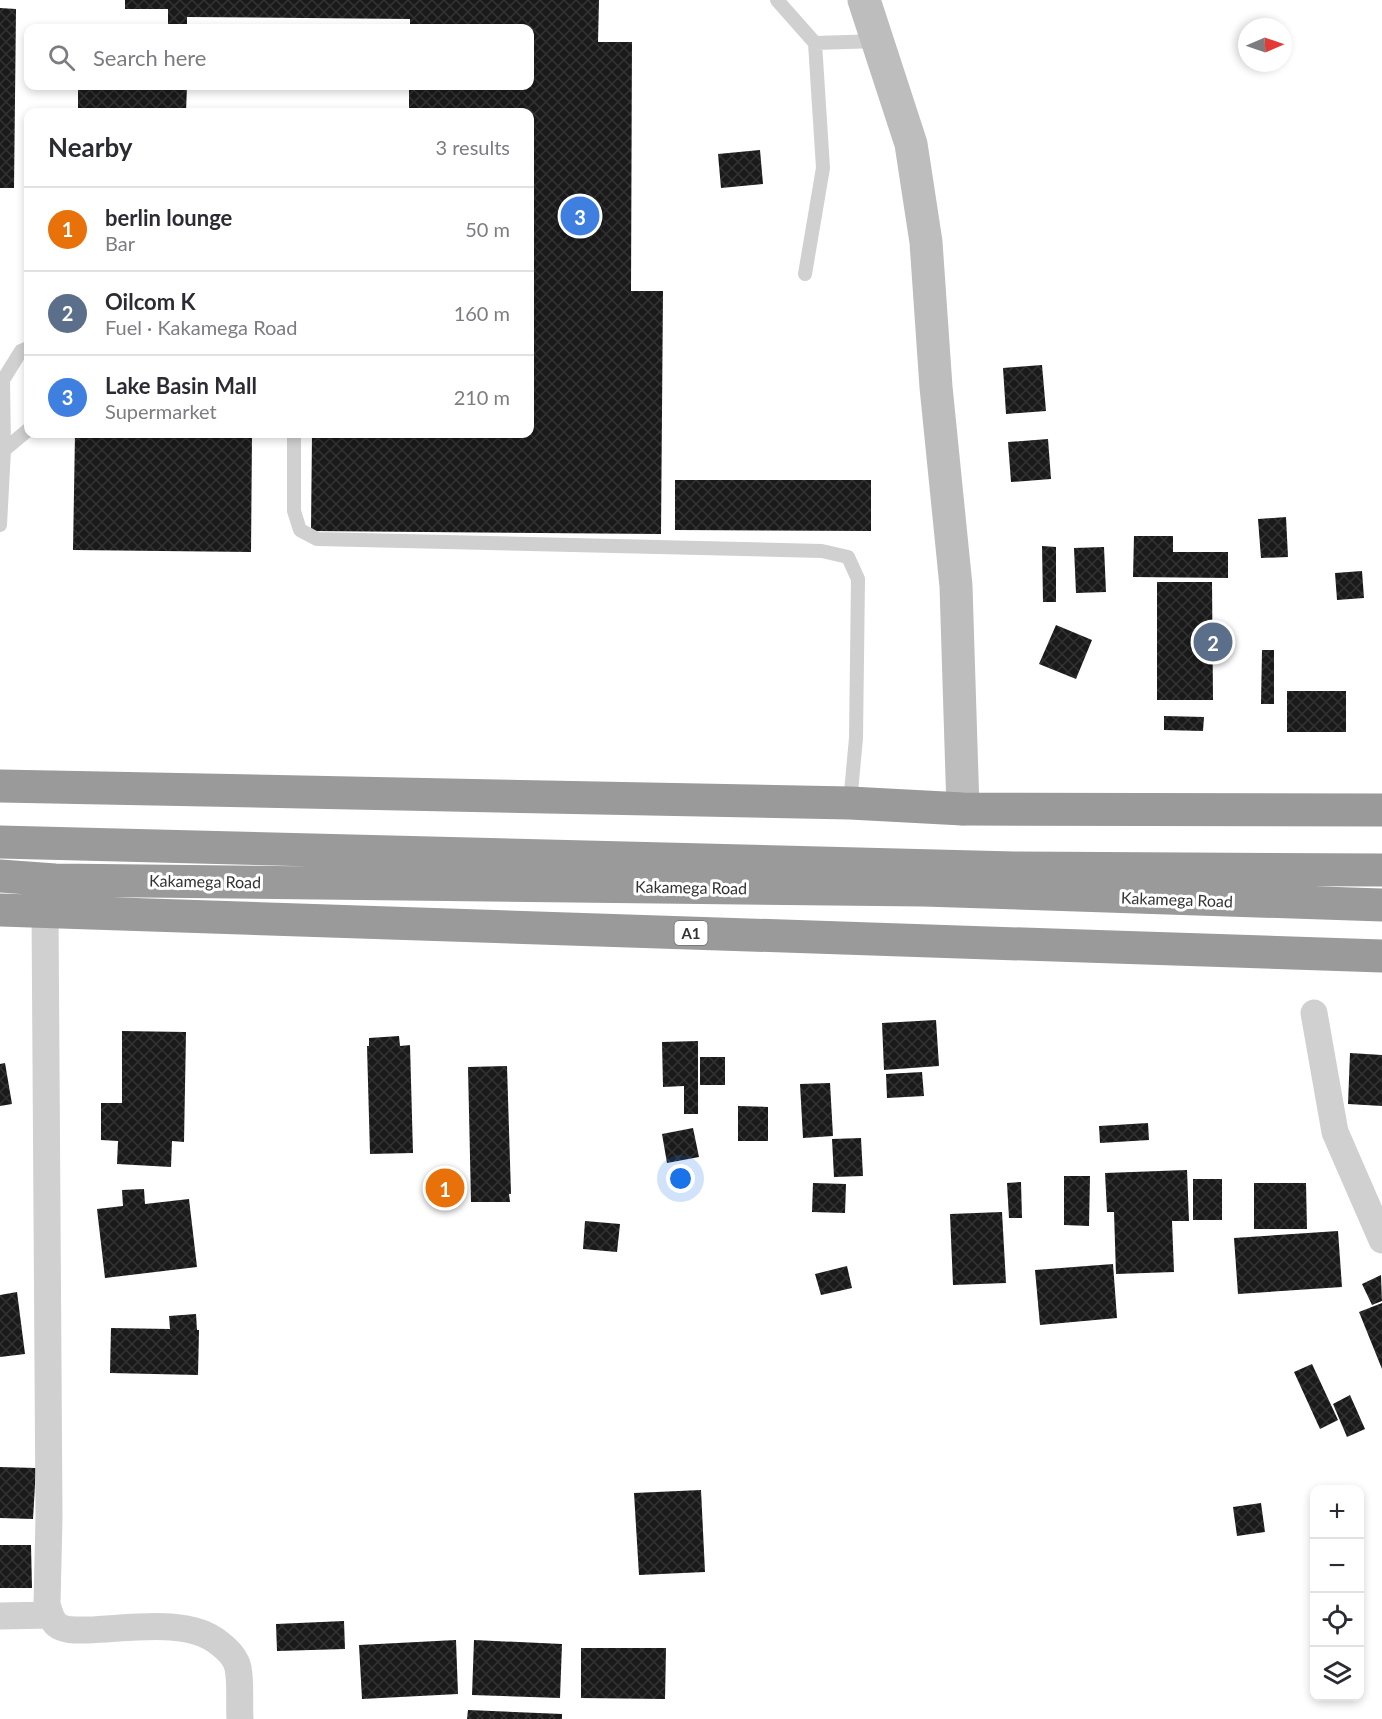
<!DOCTYPE html>
<html lang="en">
<head>
<meta charset="utf-8">
<style>
	:root { --surface:#fff; --page:#f2f2f3; --text:#2b2b33; --muted:#7c7c81; --line:#e1e1e2; --accent:#111827 }
	body { margin:0; font-family:Lato,sans-serif; background:var(--page); color:var(--text) }
	.controls { position:absolute; right:18px; bottom:18px; display:grid; overflow:hidden; border-radius:12px; box-shadow:0 3px 9px #0003 }
	.controls button { width:54px; height:54px; display:grid; place-items:center; padding:0; border:0; border-bottom:2px solid var(--line); background:var(--surface); color:var(--text); font:30px sans-serif }
	.compass { position:absolute; left:1238px; top:18px; width:54px; height:54px; border-radius:50%; background:var(--surface); box-shadow:0 3px 9px #0003; rotate:88deg }
	.you { position:absolute; left:681px; top:1179px; width:21px; height:21px; margin:-15px; border:4px solid #fff; border-radius:50%; background:#1a73e8; box-shadow:0 0 0 9px #1a73e833 }
	.badge { display:grid; place-items:center; width:39px; height:39px; border-radius:50%; background:var(--accent); color:#fff; font-size:20px; font-weight:700 }
	.pin { position:absolute; translate:-50% -50%; border:3px solid #fff; box-shadow:0 2px 6px #0006 }
	.list { margin:0; padding:0; list-style:none }
	h2 { display:flex; justify-content:space-between; align-items:center; height:78px; margin:0; padding:0 24px; font-size:26px }
	h2 small { font-size:20px; font-weight:400; color:var(--muted) }
	.list li { display:grid; grid-template-columns:39px 1fr auto; gap:18px; align-items:center; box-sizing:border-box; height:84px; padding:0 24px; border-top:2px solid var(--line) }
	.list b { display:block; font-size:22px; white-space:nowrap }
	.list p { margin:0; font-size:20px; white-space:nowrap; color:var(--muted) }
	.list em { font-size:20px; font-style:normal; color:var(--muted) }
	.icon { flex:none; width:33px; height:33px; fill:none; stroke:currentColor; stroke-width:2; stroke-linecap:round; stroke-linejoin:round }
	.map { position:relative; flex:none; width:1382px; height:1719px; overflow:hidden }
	.search { position:absolute; background:var(--surface); box-shadow:0 3px 9px #0003; left:24px; top:24px; width:510px; height:66px; display:flex; align-items:center; gap:15px; box-sizing:border-box; padding:0 21px; border-radius:12px; color:var(--muted); font-size:22px }
	.panel { position:absolute; background:var(--surface); box-shadow:0 3px 9px #0003; left:24px; top:108px; width:510px; height:330px; border-radius:12px }
	.map>svg:first-child { display:block }
</style>
</head>
<body>
<div class="map">
<svg width="1382" height="1719" viewBox="0 0 1382 1719">
	<defs>
		<pattern id="building-cross-hatch" width="8" height="8" patternUnits="userSpaceOnUse" patternTransform="scale(1.5)"><rect width="8" height="8" fill="#1a1a1a"/><path d="M0 0l8 8M0 8l8-8" fill="none" stroke="#333"/></pattern>
	</defs>
	<rect width="100%" height="100%" fill="#fff"/>
	<path fill="url(#building-cross-hatch)" d="M125 0H599L598 42H632L631 291H663L661 534 311 531 312 434H530V112H409V86H530V28H410V19L187 17V28H168V9H125Z
		M0 8 16 9 14 188H0Z
		M78 86H187L186 112H78Z
		M760 150 763 184 721 188 718 154Z
		M1042 365 1046 411 1006 414 1003 368Z
		M75 434H252L251 552 73 550Z
		M1048 439 1051 479 1011 482 1008 442Z
		M675 480H871V531L675 530Z
		M1286 517 1288 557 1261 558 1258 519Z
		M1134 536H1173V552H1228V578L1133 577Z
		M1042 546 1056 547V602H1043Z
		M1104 547 1106 592 1076 593 1074 548Z
		M1362 571 1364 598 1337 600 1335 573Z
		M1157 582H1212L1213 700H1157Z
		M1056 625 1092 640 1076 679 1039 664Z
		M1262 650H1274V704H1261Z
		M1287 691H1346V732H1287Z
		M1164 716 1204 717 1203 731 1164 730Z
		M936 1020 939 1066 884 1070 882 1023Z
		M122 1031 186 1032 184 1142 172 1141 171 1167 117 1164 118 1141 101 1140V1103H122Z
		M399 1036 400 1046 410 1045 413 1153 370 1154 367 1046H369V1038Z
		M698 1041V1114H684V1086L663 1087 662 1042Z
		M1350 1053 1382 1055V1106L1348 1104Z
		M700 1057H725V1085H700Z
		M5 1063 12 1104 0 1106V1064Z
		M507 1066 511 1194H509L510 1202H471L468 1067Z
		M922 1072 924 1096 887 1098 886 1074Z
		M830 1083 833 1136 803 1138 800 1084Z
		M738 1106 768 1107V1141H738Z
		M1148 1123 1149 1140 1100 1143 1099 1126Z
		M693 1128 699 1157 667 1163 662 1134Z
		M861 1138 863 1176 834 1177 832 1139Z
		M1187 1170 1189 1221H1172L1174 1272 1116 1274 1114 1212H1107L1105 1173Z
		M1064 1176H1090L1089 1226 1064 1225Z
		M1193 1179H1222V1220H1193Z
		M1021 1182 1022 1218H1009L1007 1183Z
		M813 1183 846 1184 845 1213 812 1212Z
		M1254 1183H1306L1307 1229H1254Z
		M144 1189 145 1204 189 1199 197 1267 105 1278 97 1209 123 1206 122 1190Z
		M1002 1212 1006 1283 953 1285 950 1214Z
		M585 1221 620 1224 617 1252 583 1249Z
		M1338 1231 1342 1287 1238 1294 1234 1238Z
		M1113 1264 1117 1318 1040 1325 1035 1270Z
		M847 1266 852 1288 821 1295 815 1274Z
		M1381 1275 1382 1301 1372 1305 1362 1284Z
		M17 1292 25 1354 0 1357V1295Z
		M1382 1303V1369L1359 1312Z
		M196 1314 197 1330H199L198 1375 110 1373 111 1328 170 1329 169 1316Z
		M1312 1364 1338 1420 1320 1429 1294 1372Z
		M1350 1395 1365 1429 1347 1437 1333 1404Z
		M0 1467 36 1468 33 1519 0 1518Z
		M701 1490 705 1572 639 1575 634 1493Z
		M1261 1503 1265 1532 1237 1536 1233 1507Z
		M0 1545H31L32 1588H0Z
		M344 1621 345 1649 277 1651 276 1624Z
		M456 1640 458 1694 362 1699 359 1645Z
		M474 1640 562 1644 560 1698 472 1695Z
		M581 1648H666L665 1699 581 1698Z
		M468 1710 562 1714V1719H467Z"/>
	<g fill="none" stroke-linecap="round" stroke-linejoin="round">
		<path stroke="#d0d0d0" stroke-width="14" d="M777 0 815 43 878 41
			M805 274 823 168 815 43
			M294 434V511L300 530 317 539 822 551 848 557 858 579 856 738 850 803
			M4 450 28 430
			M0 525 4 450 3 380 21 351 28 348"/>
		<path stroke="#d0d0d0" stroke-width="27" d="M45 911 49 1517 47 1604C49 1611 51 1620 57 1625 64 1631 79 1630 88 1630 127 1629 188 1617 219 1643 227 1649 236 1658 238 1668 241 1682 239 1704 240 1719
			M1314 1013 1335 1132 1382 1240
			M0 1616 50 1615"/>
		<path stroke="#bdbdbd" stroke-width="33" d="M864 0 911 144 926 242 936 387 956 586 963 809"/>
		<path stroke="#9a9a9a" stroke-width="33" d="M0 786 850 803 963 809 1382 810
			M0 842 1014 868 1382 870
			M0 876 55 880 923 890 1382 905
			M0 910 1382 956"/>
	</g>
	<g text-anchor="middle" dominant-baseline="central" stroke-width="6" stroke-linejoin="round" paint-order="stroke">
		<rect fill="#fff" stroke="#707070" stroke-width="1.5" x="674.5" y="921" width="33" height="24" rx="4.5"/>
		<g font-size="15" font-weight="bold" fill="#333">
			<text x="691" y="933">A1</text>
		</g>
		<g font-size="16" fill="#333" stroke="#fff">
			<text transform="translate(205 881) rotate(1)">Kakamega Road</text>
			<text transform="translate(691 887) rotate(1)">Kakamega Road</text>
			<text transform="translate(1177 899) rotate(2)">Kakamega Road</text>
		</g>
	</g>
</svg>
<div class="controls">
<button>+</button>
<button>−</button>
<button><svg class="icon" aria-label="locate" viewBox="0 0 24 24"><circle cx="12" cy="12" r="6"/><path d="M12 2v4M12 18v4M2 12h4M18 12h4"/></svg></button>
<button><svg class="icon" aria-label="layers" viewBox="0 0 24 24"><path d="M12 4l9 5-9 5-9-5zM3 14l9 5 9-5"/></svg></button>
</div>
<svg class="compass" viewBox="-18 -18 36 36"><path d="M0-13l5 13h-10z" fill="#e53935"/><path d="M0 13l5-13h-10z" fill="#7c7c81"/></svg>
<div class="you"></div>
<div class="pin badge" style="left:445px;top:1188px;background:#e8710a">1</div>
<div class="pin badge" style="left:1213px;top:642px;background:#5c6f8a">2</div>
<div class="pin badge" style="left:580px;top:216px;background:#3f7fe0">3</div>
<div class="search"><svg class="icon" aria-label="search" viewBox="0 0 24 24"><circle cx="10" cy="10" r="6"/><path d="M15 15l6 6"/></svg>Search here</div>
<section class="panel">
<h2>Nearby<small>3 results</small></h2>
<ul class="list">
<li><span class="badge" style="background:#e8710a">1</span><div><b>berlin lounge</b><p>Bar</p></div><em>50 m</em></li>
<li><span class="badge" style="background:#5c6f8a">2</span><div><b>Oilcom K</b><p>Fuel · Kakamega Road</p></div><em>160 m</em></li>
<li><span class="badge" style="background:#3f7fe0">3</span><div><b>Lake Basin Mall</b><p>Supermarket</p></div><em>210 m</em></li>
</ul>
</section>
</div>
</body>
</html>
